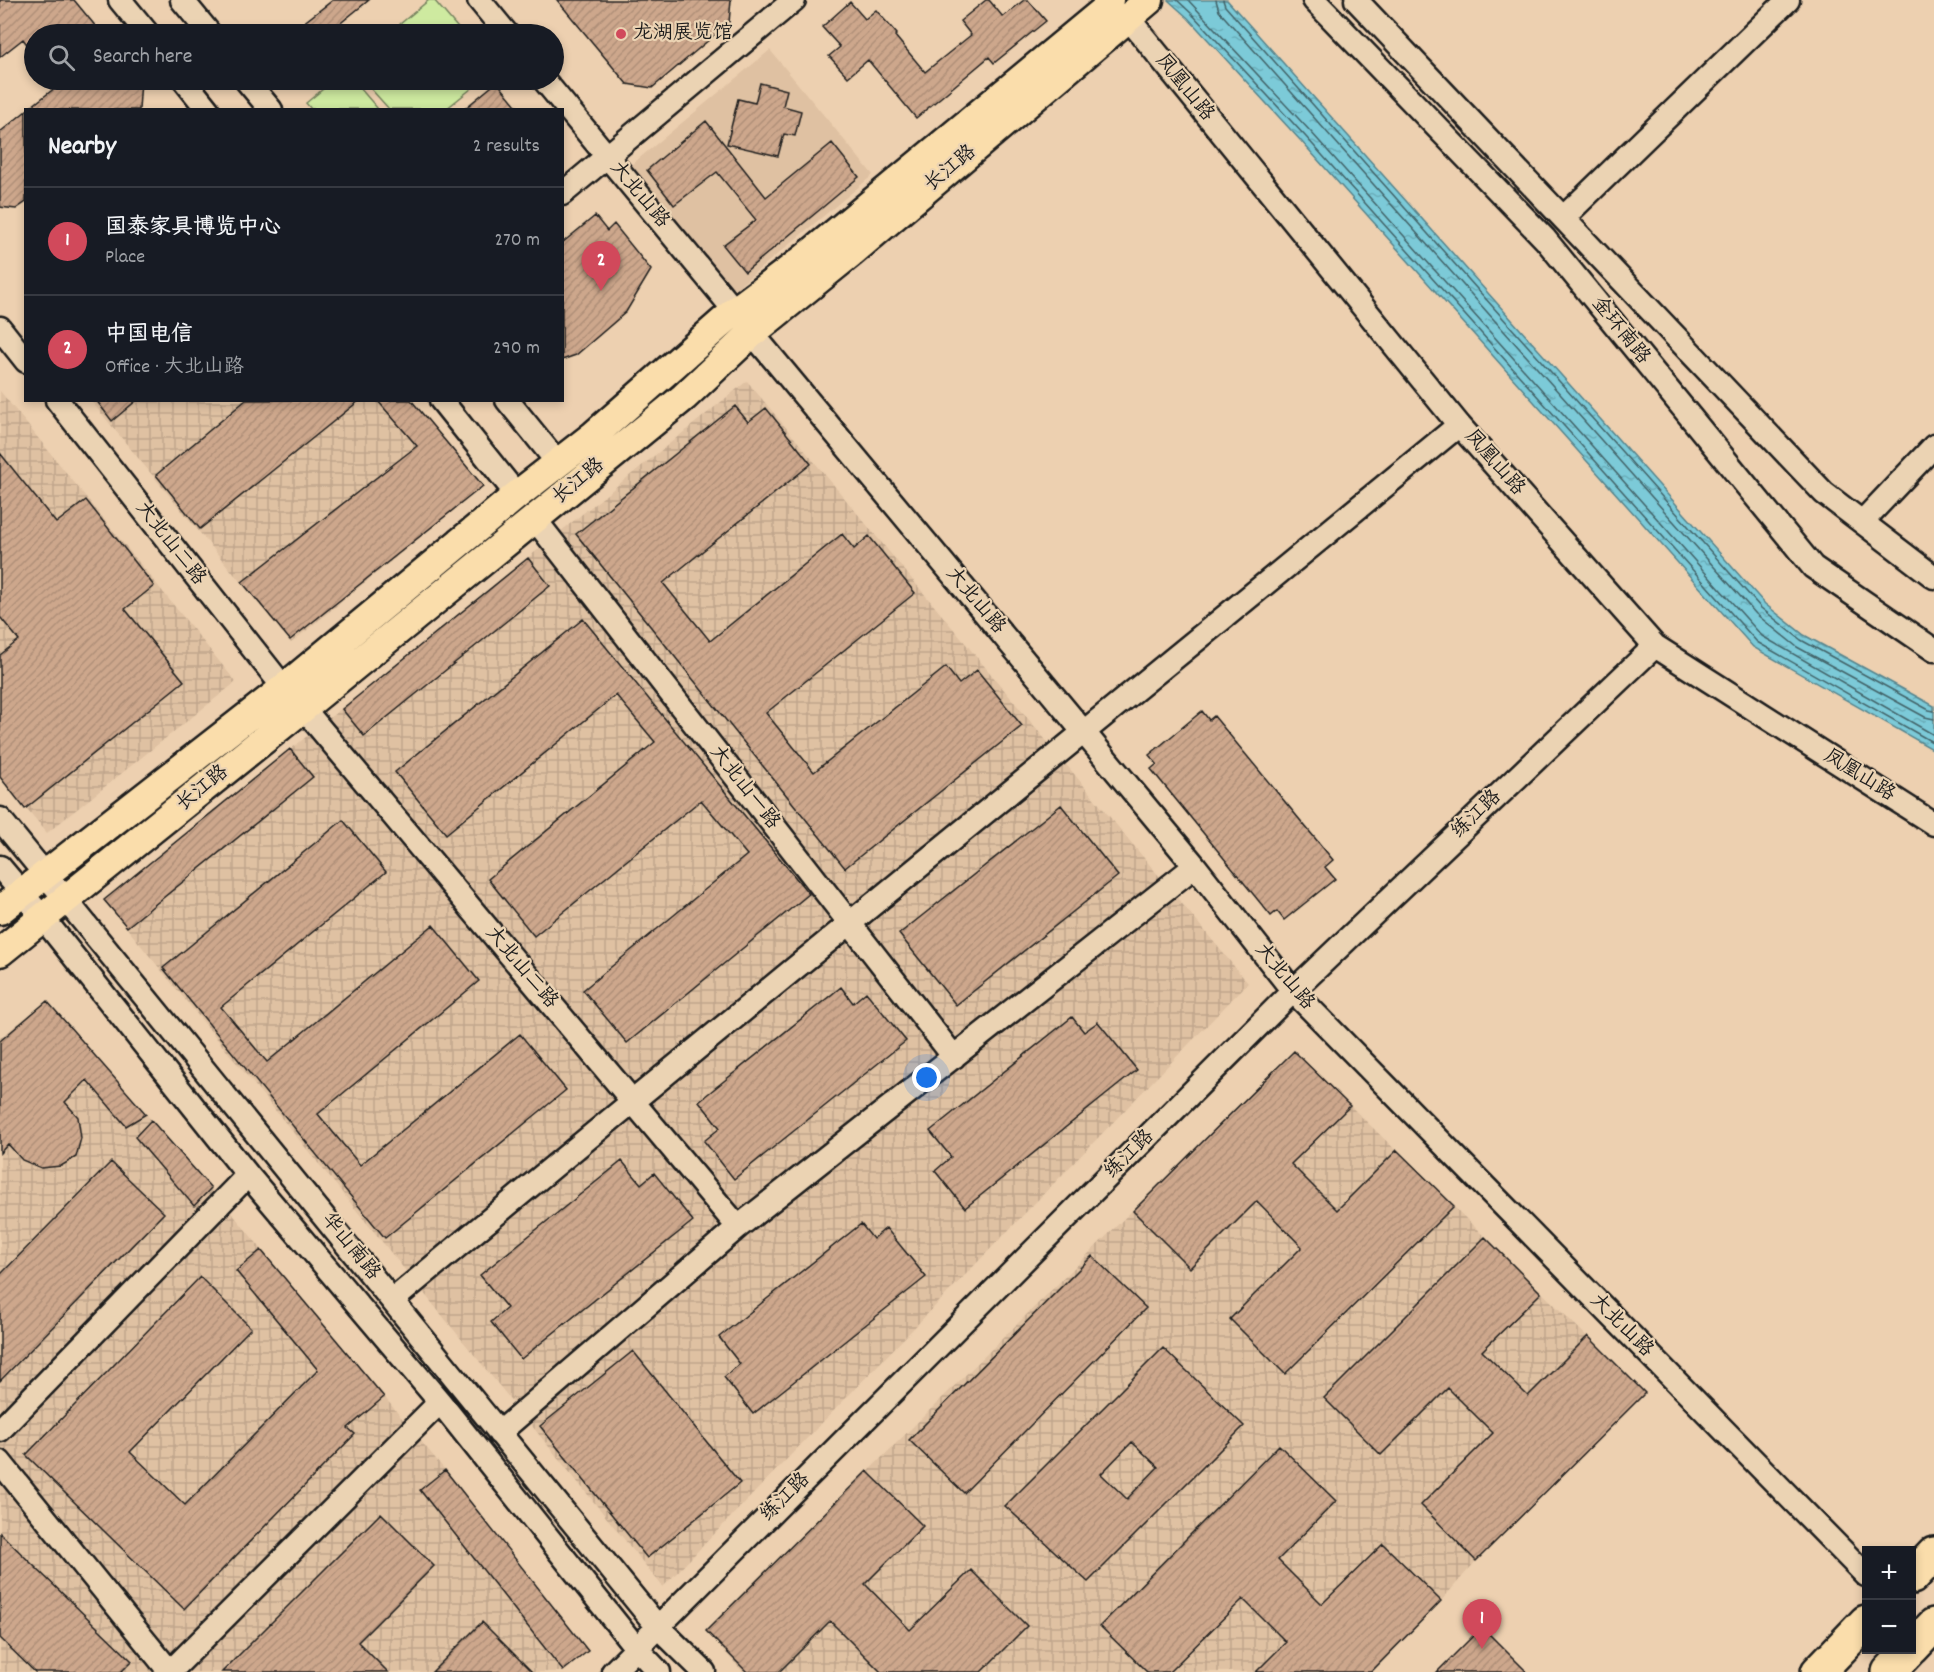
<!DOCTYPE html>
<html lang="en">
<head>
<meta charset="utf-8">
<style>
	:root { --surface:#171b24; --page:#242831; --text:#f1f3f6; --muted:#9ea1a6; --line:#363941; --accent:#d1495b }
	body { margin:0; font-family:Dekko,"LXGW WenKai TC",sans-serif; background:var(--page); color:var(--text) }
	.controls { position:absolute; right:18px; bottom:18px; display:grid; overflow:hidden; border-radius:0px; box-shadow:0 3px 9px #0003 }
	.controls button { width:54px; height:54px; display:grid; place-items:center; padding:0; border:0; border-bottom:2px solid var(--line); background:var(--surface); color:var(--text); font:30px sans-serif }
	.you { position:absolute; left:927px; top:1078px; width:21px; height:21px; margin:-15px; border:4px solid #fff; border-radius:50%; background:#1a73e8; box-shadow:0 0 0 9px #1a73e833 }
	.badge { display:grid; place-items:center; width:39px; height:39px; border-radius:50%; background:var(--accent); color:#fff; font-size:20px; font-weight:700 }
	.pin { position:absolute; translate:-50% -50px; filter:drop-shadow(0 2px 3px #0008) }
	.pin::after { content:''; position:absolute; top:32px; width:21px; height:18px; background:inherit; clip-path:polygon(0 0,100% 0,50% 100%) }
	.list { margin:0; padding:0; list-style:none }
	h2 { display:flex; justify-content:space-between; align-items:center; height:78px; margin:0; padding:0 24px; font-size:26px }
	h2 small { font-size:20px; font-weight:400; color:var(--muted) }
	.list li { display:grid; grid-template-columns:39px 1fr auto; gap:18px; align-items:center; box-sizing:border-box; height:108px; padding:0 24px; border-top:2px solid var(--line) }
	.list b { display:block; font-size:22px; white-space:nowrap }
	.list p { margin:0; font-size:20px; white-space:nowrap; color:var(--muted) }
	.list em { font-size:20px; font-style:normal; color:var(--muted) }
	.icon { flex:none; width:33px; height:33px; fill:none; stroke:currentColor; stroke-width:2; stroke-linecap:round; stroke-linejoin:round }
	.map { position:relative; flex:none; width:1934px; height:1672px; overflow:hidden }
	.search { position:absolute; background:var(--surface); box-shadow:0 3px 9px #0003; left:24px; top:24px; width:540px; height:66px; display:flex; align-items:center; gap:15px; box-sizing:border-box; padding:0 21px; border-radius:33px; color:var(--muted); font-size:22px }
	.panel { position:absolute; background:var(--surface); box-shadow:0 3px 9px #0003; left:24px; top:108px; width:540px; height:294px; border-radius:0px }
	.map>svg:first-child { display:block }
</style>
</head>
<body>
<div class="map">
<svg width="1934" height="1672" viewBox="0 0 1934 1672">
	<defs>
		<pattern id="industrial-grid" width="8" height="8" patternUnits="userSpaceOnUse" patternTransform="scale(1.5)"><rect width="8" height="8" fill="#dfc1a2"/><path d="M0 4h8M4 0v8" fill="none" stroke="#bfa58b"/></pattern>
		<pattern id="water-ripples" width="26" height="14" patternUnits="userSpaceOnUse" patternTransform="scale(1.5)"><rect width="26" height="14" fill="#7bcad8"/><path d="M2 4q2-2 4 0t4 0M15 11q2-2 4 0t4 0" fill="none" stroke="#6aadb9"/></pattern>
		<pattern id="building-hatch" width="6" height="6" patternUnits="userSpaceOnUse" patternTransform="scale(1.5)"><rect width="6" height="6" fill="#cda78c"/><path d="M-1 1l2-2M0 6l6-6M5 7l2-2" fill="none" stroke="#af8f78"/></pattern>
	</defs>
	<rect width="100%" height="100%" fill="#edd0b0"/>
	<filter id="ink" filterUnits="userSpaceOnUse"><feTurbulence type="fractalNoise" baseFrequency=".0167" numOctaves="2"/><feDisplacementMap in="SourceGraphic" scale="12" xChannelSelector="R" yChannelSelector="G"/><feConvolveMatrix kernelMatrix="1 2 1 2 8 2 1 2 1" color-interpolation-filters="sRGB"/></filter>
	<g filter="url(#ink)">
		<path fill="#dfc1a2" d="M770 50 873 175 734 290 631 165Z"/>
		<path fill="url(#industrial-grid)" d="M747 381 1248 983 663 1587 104 900Z
			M0 391 236 682 47 833 0 776Z
			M91 401H413L483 486 291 643Z
			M47 1001 211 1188 445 1470 588 1651 564 1672H0V1038Z
			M1294 1051 1645 1393 1476 1561 1441 1601 1371 1672H743L706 1631Z"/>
		<path fill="#ceeaa0" stroke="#75835e" stroke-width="1.5" d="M429 0H434L463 34H388Z
			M334 80H353L378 109H311L306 103Z
			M363 80H482L446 109H389Z"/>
		<path fill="url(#water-ripples)" stroke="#55848d" stroke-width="1.5" d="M1168 0H1227L1765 604 1804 635 1934 706V750L1753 647 1301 141 1188 18Z"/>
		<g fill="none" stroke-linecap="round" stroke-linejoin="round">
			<path stroke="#426267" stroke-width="1.5" d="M1177 0 1192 14 1306 137 1757 642 1934 743
				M1188 0 1311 132 1762 636 1934 735
				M1216 0 1219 11 1756 614 1797 647 1925 717 1934 719
				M1223 0 1225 6 1761 608 1801 640 1929 710 1934 711"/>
		</g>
		<path fill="url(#building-hatch)" stroke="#1c1c1c" stroke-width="1.5" fill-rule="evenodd" d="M0 0H74L102 34H34V54L23 39 0 57Z
			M333 0H369L327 34H289Z
			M557 0H731L729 23 652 88 627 84Z
			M986 0H989L1003 17 1024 0H1028L1046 21 994 63 989 57 916 118 868 60 848 77 829 56 840 47 822 27 850 2 865 19 876 10 897 34 895 36 925 72 971 35 960 21Z
			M65 80H141L139 110H27Z
			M497 82 520 110H463Z
			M760 83 787 90 783 106 801 111 795 136 784 134 778 156 727 144 738 99 755 103Z
			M26 111V202L16 209 0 207V132Z
			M706 121 766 197 832 143 859 177 745 272 723 245 756 220 717 172 674 205 647 170Z
			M595 216 607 231 614 224 651 270 626 312 576 355 562 360V243Z
			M96 400H137L112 421Z
			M246 400H360L200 529 156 475Z
			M377 400H411L483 486 290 640 242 582 417 446Z
			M735 406 748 422 766 408 811 464 663 583 710 641 842 534 854 549 869 536 915 593 766 713 814 772 946 667 959 684 977 670 1022 726 845 868 576 534Z
			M0 453 56 523 86 500 154 586 125 609 184 681 25 809 0 777V655L19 640 0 617Z
			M528 558 550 586 364 736 342 709Z
			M583 619 809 894 627 1043 583 990 747 855 701 800 534 936 488 879 655 742 616 695 446 834 395 772Z
			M1202 711 1209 720 1214 716 1333 860 1325 867 1335 879 1284 920 1277 911 1271 916 1151 769 1157 764 1149 755Z
			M290 749 313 777 127 927 104 900Z
			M1061 805 1118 876 956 1005 899 934Z
			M343 820 386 872 221 1007 267 1062 433 925 479 981 318 1114 360 1165 520 1034 566 1090 385 1238 163 968Z
			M841 987 853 1003 866 992 906 1041 734 1179 704 1141 720 1128 699 1101Z
			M47 1001 146 1114 126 1126 87 1080 65 1102 78 1117 81 1138 76 1157 61 1166 41 1168 22 1160 8 1144 0 1153V1041Z
			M1072 1017 1084 1032 1098 1022 1137 1070 965 1208 935 1171 951 1157 930 1131Z
			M1294 1051 1350 1106 1291 1164 1337 1210 1397 1150 1454 1206 1285 1374 1230 1319 1302 1247 1257 1201 1190 1268 1133 1211Z
			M151 1120 211 1188 194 1206 135 1137Z
			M622 1161 641 1184 654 1173 693 1221 521 1359 491 1322 507 1308 480 1275Z
			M111 1162 164 1213 0 1381V1275Z
			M861 1224 873 1239 886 1228 926 1277 753 1414 724 1377 740 1364 719 1337Z
			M1485 1237 1541 1293 1482 1351 1528 1396 1588 1336 1645 1393 1476 1561 1421 1505 1493 1433 1448 1388 1381 1455 1324 1398Z
			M261 1250 384 1397 348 1428 355 1434 184 1609 26 1455 200 1277 251 1328 130 1452 185 1505 318 1370 236 1271Z
			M1092 1256 1146 1308 964 1493 909 1440Z
			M1163 1348 1244 1426 1088 1582 1005 1506ZM1132 1442 1158 1467 1127 1499 1101 1474Z
			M633 1351 740 1483 647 1558 540 1426Z
			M1279 1445 1336 1501 1278 1560 1322 1604 1383 1544 1441 1601 1371 1672H1256L1286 1642 1243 1599 1169 1672H1147L1100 1626Z
			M445 1470 588 1651 563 1671 420 1490Z
			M867 1471 923 1526 865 1584 910 1630 971 1570 1027 1626 981 1672H881L830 1621 779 1672H747L706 1631Z
			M381 1513 434 1566 358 1642 388 1672H222Z
			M0 1533 132 1661 121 1672H35L0 1638Z
			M482 1622 532 1672H432Z
			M1482 1627 1527 1672H1437Z"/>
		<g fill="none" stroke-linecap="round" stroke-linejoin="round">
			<g stroke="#1c1c1c" stroke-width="27">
				<path id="minor" d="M120 0 148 34
					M182 0 210 34
					M479 0 507 34
					M1314 0 1545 239 1813 567 1934 650
					M1356 0 1824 493 1934 577
					M1129 19 1459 425 1655 646 1934 824
					M184 80 208 110
					M246 80 271 110
					M544 80 735 311
					M562 194 794 0
					M1563 218 1788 0
					M0 328 26 361
					M752 333 1195 866 1293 991 1866 1575
					M57 400 284 688
					M441 400 517 495
					M507 400 558 463
					M534 518 954 1057
					M1862 522 1934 446
					M303 708 738 1227
					M0 819 657 1626 704 1672
					M0 867 43 918 248 1175 440 1402 637 1649 659 1672
					M393 1300C746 1005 1104 717 1459 425
					M0 1430 248 1175
					M499 1433 738 1227 1195 866
					M0 1462 170 1672
					M170 1672 440 1402
					M613 1672 1293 991 1655 646"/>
			</g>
			<g stroke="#1c1c1c" stroke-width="33">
				<path id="major" d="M0 910 284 688 517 495 594 435 735 311 804 259 1107 8 1109 0
					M0 952 303 708 684 397 752 333 852 252 1149 0"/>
			</g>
			<g stroke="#1c1c1c" stroke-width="38">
				<path id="highway" d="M1912 1577 1934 1554
					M1912 1648 1934 1625
					M1818 1672 1866 1622
					M1889 1672 1910 1650"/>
			</g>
			<use href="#minor" stroke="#ebd3b3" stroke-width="22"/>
			<use href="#major" stroke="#faddab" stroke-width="28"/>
			<use href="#highway" stroke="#faddab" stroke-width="33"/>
		</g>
	</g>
	<circle fill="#d1495b" stroke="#ebd3b3" stroke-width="2" cx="621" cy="34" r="6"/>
	<g text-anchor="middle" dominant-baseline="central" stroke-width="4.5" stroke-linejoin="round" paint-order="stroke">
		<g font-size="20" fill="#1c1c1c" stroke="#ebd3b3" text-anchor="start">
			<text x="633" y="34">龙湖展览馆</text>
		</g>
		<g font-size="20" fill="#1c1c1c" stroke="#ebd3b3">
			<text transform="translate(1184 88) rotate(51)">凤凰山路</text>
			<text transform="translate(951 169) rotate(-40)">长江路</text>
			<text transform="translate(639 195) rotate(50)">大北山路</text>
			<text transform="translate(1620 331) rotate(51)">金环南路</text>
			<text transform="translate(1494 463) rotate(49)">凤凰山路</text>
			<text transform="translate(579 482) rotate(-39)">长江路</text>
			<text transform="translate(170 544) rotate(52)">大北山二路</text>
			<text transform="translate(975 601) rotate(50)">大北山路</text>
			<text transform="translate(1859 776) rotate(32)">凤凰山路</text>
			<text transform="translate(744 788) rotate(52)">大北山一路</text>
			<text transform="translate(203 789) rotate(-39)">长江路</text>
			<text transform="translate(1477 815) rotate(-44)">练江路</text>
			<text transform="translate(521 968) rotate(50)">大北山二路</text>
			<text transform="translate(1284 977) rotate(50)">大北山路</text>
			<text transform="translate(1130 1155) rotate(-45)">练江路</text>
			<text transform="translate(350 1247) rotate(51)">华山南路</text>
			<text transform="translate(1621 1326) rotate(45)">大北山路</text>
			<text transform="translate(786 1498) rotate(-45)">练江路</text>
		</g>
	</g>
</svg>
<div class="controls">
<button>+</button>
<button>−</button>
</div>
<div class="you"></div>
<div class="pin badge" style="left:1482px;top:1649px">1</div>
<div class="pin badge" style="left:601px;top:291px">2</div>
<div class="search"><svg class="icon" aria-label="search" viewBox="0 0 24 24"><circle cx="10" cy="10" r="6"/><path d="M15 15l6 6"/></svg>Search here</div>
<section class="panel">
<h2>Nearby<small>2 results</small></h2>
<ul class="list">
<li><span class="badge">1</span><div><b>国泰家具博览中心</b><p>Place</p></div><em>270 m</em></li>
<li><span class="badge">2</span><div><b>中国电信</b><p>Office · 大北山路</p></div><em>290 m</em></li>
</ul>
</section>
</div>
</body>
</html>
